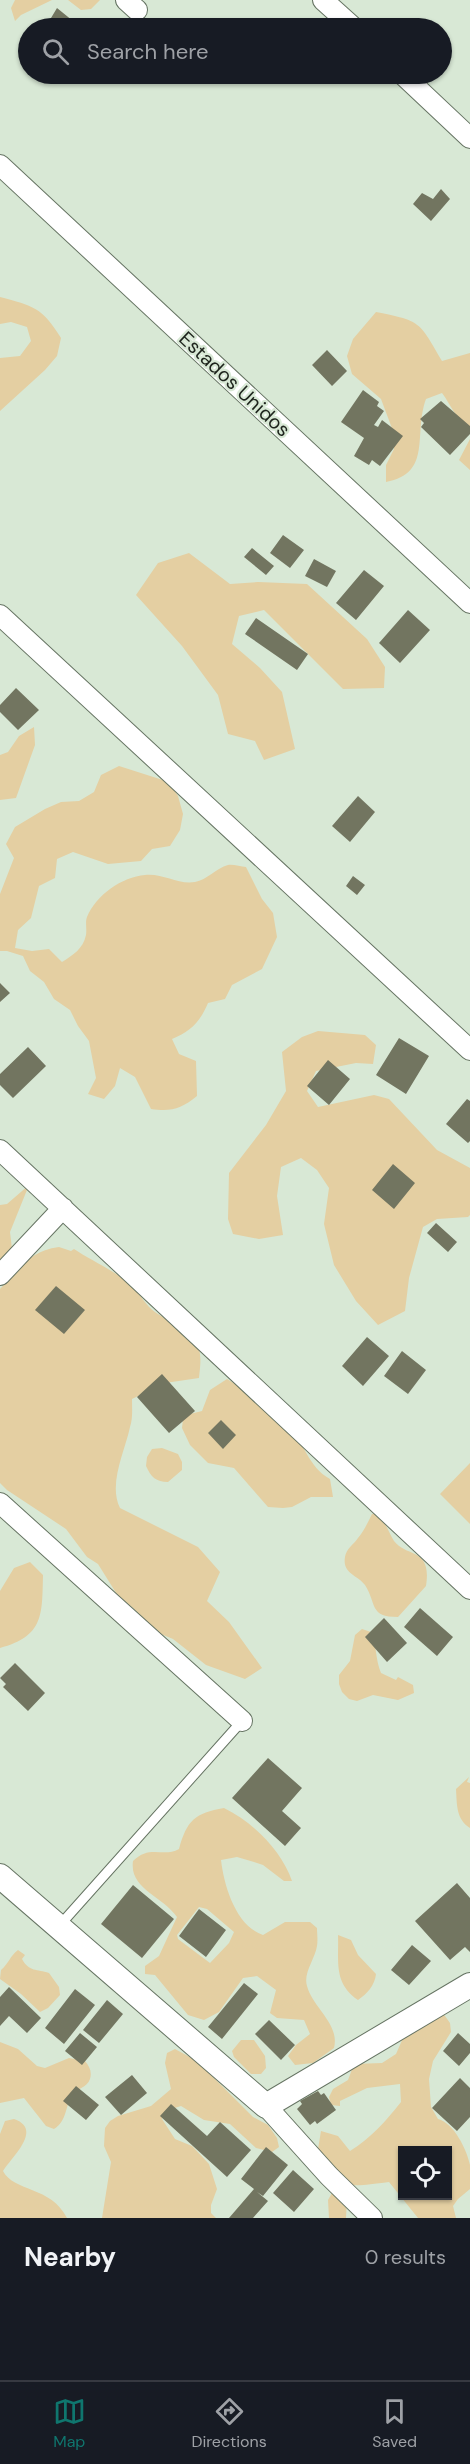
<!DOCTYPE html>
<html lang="en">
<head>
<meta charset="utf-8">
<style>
	:root { --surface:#171b24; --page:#242831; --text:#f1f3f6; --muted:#9ea1a6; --line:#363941; --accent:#0f766e }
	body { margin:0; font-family:"DM Sans",sans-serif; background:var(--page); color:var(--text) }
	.controls { position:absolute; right:18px; bottom:18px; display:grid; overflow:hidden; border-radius:0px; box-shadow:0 2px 4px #0004 }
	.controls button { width:54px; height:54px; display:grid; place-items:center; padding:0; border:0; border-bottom:2px solid var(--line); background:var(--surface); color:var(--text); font:30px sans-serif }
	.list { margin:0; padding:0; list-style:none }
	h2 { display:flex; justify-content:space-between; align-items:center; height:78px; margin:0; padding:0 24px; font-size:26px }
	h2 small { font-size:20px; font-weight:400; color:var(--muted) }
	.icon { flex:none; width:33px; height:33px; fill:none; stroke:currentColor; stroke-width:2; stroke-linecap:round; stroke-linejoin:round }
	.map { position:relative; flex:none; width:470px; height:2218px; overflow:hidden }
	.search { position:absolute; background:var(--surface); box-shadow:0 2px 4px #0004; left:18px; right:18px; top:18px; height:66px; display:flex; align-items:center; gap:15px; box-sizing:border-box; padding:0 21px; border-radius:33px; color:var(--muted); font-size:22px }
	.sheet { height:162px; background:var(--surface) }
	nav { display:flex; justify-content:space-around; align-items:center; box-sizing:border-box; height:84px; border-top:2px solid var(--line); background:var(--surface); font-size:16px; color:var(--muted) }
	nav a { display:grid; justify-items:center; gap:3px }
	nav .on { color:var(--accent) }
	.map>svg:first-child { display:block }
</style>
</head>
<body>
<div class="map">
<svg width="470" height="2218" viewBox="0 0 470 2218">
	<rect width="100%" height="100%" fill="#d8e8d5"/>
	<path fill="#e4cfa2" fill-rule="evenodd" d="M15 0H52L21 15 15 21 11 8Z
		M68 0H100L91 9 81 10Z
		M0 297C33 306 42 307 61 338L57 356 45 370 0 411V358L20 356 31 341 27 327 11 322 0 324Z
		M376 312C421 321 419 321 442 361L470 353V427C456 420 451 405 442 393L426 399C413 434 433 473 386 482V465L394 449 393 431 381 399 352 374 347 356 353 339Z
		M470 439V470L459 460Z
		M189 553 230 584 258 582 307 584 367 639 385 667 384 688 343 689 264 610 239 616 232 644 260 668 282 692 295 749 264 760 255 741 228 734 218 695 182 646 136 595 158 563Z
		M34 727 35 745 16 798 0 800V755L8 752 19 736Z
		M119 766 169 782 178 796 183 814 180 830 170 846 152 849 141 861 108 864 73 852 57 859 55 878 39 886 31 918 18 930 15 948 32 951 49 949 62 962C73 955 83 949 86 935 87 929 85 922 87 917 96 895 122 877 145 875 163 873 178 885 195 882 207 880 216 868 228 865 233 864 241 867 246 867L262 899 273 913 277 937 262 969 232 985 225 999 208 1003C200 1022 191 1031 172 1039L179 1054 196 1061 197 1096C181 1109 171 1112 151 1109L135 1077 120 1068 115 1086 104 1099 88 1094 96 1078 89 1041 78 1026 70 1010 54 999 44 982 30 971 23 956 7 951H0V894L14 858 6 844 15 827 45 809 61 802 79 801 94 792 101 775Z
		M318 1031 365 1035 376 1045 373 1064 356 1063 316 1071 307 1091 318 1107 374 1095 389 1099 437 1150 470 1168V1215L468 1217 437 1219 423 1227 409 1278 405 1311 378 1325 356 1301 334 1265 324 1224 329 1188 317 1170 301 1158 281 1167 277 1196 283 1235 259 1239 233 1234 228 1219 229 1173 266 1125 286 1091 282 1052 302 1037Z
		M29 1185 10 1232 12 1249 0 1282V1205L7 1204Z
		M59 1247 71 1251 74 1249C92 1261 119 1273 133 1287 141 1295 145 1305 155 1312 170 1323 190 1327 198 1346 202 1357 200 1367 199 1378L165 1383 132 1399C132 1408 133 1418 130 1427 125 1451 108 1484 120 1508L198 1547 220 1572 207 1601 229 1622 262 1668 245 1679 206 1665 173 1639 156 1632 133 1608 118 1596 98 1564 87 1557 66 1529 7 1490 0 1483V1289C19 1268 30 1251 59 1247Z
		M227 1379C249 1392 270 1405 288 1424 304 1442 308 1467 330 1479L333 1497H311L292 1507 283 1508 268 1507 234 1468 208 1463 190 1445 182 1428 183 1419 190 1414 202 1411 210 1390Z
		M162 1448 178 1454 182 1462V1470L168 1482C156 1482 151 1477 146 1466L147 1457 152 1449Z
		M470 1463V1524L440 1494Z
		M377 1513C385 1521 388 1531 394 1541 407 1558 432 1547 426 1586L398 1617C369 1617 377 1604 365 1585 358 1575 342 1574 345 1557 346 1549 354 1544 358 1538 364 1531 368 1522 372 1514Z
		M30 1562 43 1575C42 1615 44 1636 0 1648V1591L14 1568Z
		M362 1629 371 1632C377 1645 375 1659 381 1673L396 1680 398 1677 413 1685 414 1693 398 1700 373 1695 357 1701 349 1699 342 1692 339 1684V1675L350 1661 355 1635Z
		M469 1777 467 1782 470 1783V1828C456 1819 457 1805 456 1789Z
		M224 1808C253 1822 282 1851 292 1881H284L263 1865 254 1862 237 1857 221 1860C224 1886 236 1926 263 1935L285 1922H310L317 1928C317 1933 318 1940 317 1946 315 1959 303 1973 307 1986 313 2008 340 2024 334 2048L313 2063 295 2065 288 2056 296 2045 310 2034 304 2020 277 2018 270 2013 276 1990 257 1976 243 1978 219 2012 204 2020 188 2015 155 1975 145 1974V1966L159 1956 177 1917C163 1896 129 1889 133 1861 150 1844 163 1858 179 1849 187 1820 195 1813 224 1808ZM199 1907 207 1909 234 1932 229 1943 210 1963 178 1939 177 1935Z
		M338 1935 351 1940 358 1955 376 1974C375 1985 367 1994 358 2000 333 1983 339 1961 338 1935Z
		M18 1950 25 1955 22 1959C29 1972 37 1969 49 1973L59 1987 60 1995 48 2008 40 2012 21 1994 0 1979 1 1970C9 1963 10 1956 18 1950Z
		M440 2009 450 2023 451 2032 433 2061 429 2079 431 2107 438 2119C454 2123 467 2150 470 2165 470 2173 470 2182 470 2189L458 2199 453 2206 456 2218H418L389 2182C341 2188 344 2190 318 2149L321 2131 338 2136 350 2151C371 2138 386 2121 401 2102L400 2084 367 2088 340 2101V2106L331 2105 329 2097 333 2089 348 2080 354 2064 382 2063 396 2054 403 2038ZM402 2150H448V2196H402Z
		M241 2040H254L265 2056 266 2068 261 2074H251L234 2057 232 2051Z
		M0 2042 18 2049 37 2066 45 2068 69 2058 85 2061C90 2067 92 2072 90 2079 87 2088 77 2088 72 2095 65 2107 67 2121 54 2129L46 2126 24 2098 0 2103Z
		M175 2049 197 2061 253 2117 268 2125 277 2138 279 2147 272 2152 256 2148 230 2124 204 2120 181 2106 165 2111 162 2119 175 2139 192 2146 209 2164 217 2189 211 2205V2213L216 2218H102L111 2162 104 2146 105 2128 110 2121 118 2116 151 2106 171 2089 165 2063 167 2053Z
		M14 2119C43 2129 13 2156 3 2171 14 2192 51 2186 67 2218H0V2134L5 2121Z
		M332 2193H341L347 2198 346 2218H329L328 2200Z"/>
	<path fill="#727560" d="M57 8 73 21 68 28H45Z
		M441 189 450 199 431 221 413 204 422 193 433 199Z
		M327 350 347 371 332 386 312 365Z
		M363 390 379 402 377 406 384 411 374 425 378 427 382 420 403 436 380 466 372 460 369 465 354 456 364 438 341 422Z
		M441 401 470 426V434L450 455 421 427 424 423 420 419Z
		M283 535 304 550 290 568 270 553Z
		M252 548 274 566 266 575 244 557Z
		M314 559 336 571 327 587 305 576Z
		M364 570 384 586 356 620 336 603Z
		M408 610 430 630 400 663 379 643Z
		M256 618 308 654 297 670 245 634Z
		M16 688 39 710 18 730 0 712V705Z
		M358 796 375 812 350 842 332 826Z
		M353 876 365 885 357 895 346 886Z
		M0 983 10 993 0 1002Z
		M399 1038 429 1056 406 1094 376 1075Z
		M28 1047 46 1066 13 1098 0 1085V1074Z
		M328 1060 350 1079 329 1105 307 1086Z
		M467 1099 470 1101V1141L468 1143 446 1124Z
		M393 1164 415 1183 394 1209 372 1190Z
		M436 1223 457 1242 448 1252 427 1233Z
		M56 1286 85 1310 64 1334 35 1310Z
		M367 1337 389 1356 363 1386 342 1366Z
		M402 1351 426 1370 408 1394 384 1376Z
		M162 1374 195 1411 169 1433 137 1397Z
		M221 1420 236 1435 223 1449 208 1433Z
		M420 1608 453 1637 437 1656 404 1627Z
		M384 1618 407 1643 387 1662 365 1637Z
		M15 1663 45 1693 28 1711 3 1687 6 1684 0 1678Z
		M268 1758 302 1788 282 1811 301 1828 285 1846 232 1798Z
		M457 1883 470 1898V1952L465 1947 450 1960 415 1921Z
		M133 1885 174 1919 142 1958 101 1924Z
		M199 1909 226 1930 206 1957 179 1936Z
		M412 1945 431 1961 409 1985 391 1970Z
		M244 1983 258 1994 222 2039 208 2027Z
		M9 1987 41 2018 27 2033 9 2016 0 2026V1997Z
		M75 1989 95 2005 64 2044 45 2028Z
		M107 2000 123 2014 99 2043 83 2030Z
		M269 2020 295 2045 281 2060 255 2034Z
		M80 2033 97 2047 82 2065 65 2051Z
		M458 2033 470 2044V2053L459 2066 443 2051Z
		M132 2075 147 2093 121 2115 105 2097Z
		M460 2078 470 2088V2117L457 2131 432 2108Z
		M76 2086 99 2105 86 2120 63 2101Z
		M318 2091 321 2095 324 2093 336 2110 317 2124 315 2121 310 2125 297 2109 302 2104 300 2101Z
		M171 2104 207 2136 220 2122 251 2150 227 2177 160 2116Z
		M266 2147 288 2165 263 2196 257 2192 268 2201 253 2218H229L254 2189 241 2179Z
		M293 2170 314 2189 294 2212 273 2193Z"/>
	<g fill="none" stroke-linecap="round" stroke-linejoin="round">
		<g stroke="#667463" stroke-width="11">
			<path id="service" d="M60 1925 242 1721"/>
		</g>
		<g stroke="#667463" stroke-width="22">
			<path id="minor" d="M126 0 137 10
				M323 0 354 28
				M402 74 470 138
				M0 165 470 603
				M0 615 470 1050
				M0 1150 470 1589
				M0 1275 63 1208
				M0 1503 242 1721
				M266 2106 329 2176 372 2218"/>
		</g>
		<g stroke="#667463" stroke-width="26">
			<path id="tertiary" d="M0 1876 266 2106 470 1985"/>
		</g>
		<use href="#service" stroke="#fff" stroke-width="9"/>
		<use href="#minor" stroke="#fff" stroke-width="20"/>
		<use href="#tertiary" stroke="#fff" stroke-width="24"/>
	</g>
	<g text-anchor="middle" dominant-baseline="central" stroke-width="4.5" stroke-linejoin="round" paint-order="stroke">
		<g font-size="20" fill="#1e241d" stroke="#d8e8d5">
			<text transform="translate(235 384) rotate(43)">Estados Unidos</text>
		</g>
	</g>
</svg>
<div class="controls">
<button><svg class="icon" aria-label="locate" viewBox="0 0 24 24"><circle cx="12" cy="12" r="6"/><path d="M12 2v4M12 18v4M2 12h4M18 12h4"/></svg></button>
</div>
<div class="search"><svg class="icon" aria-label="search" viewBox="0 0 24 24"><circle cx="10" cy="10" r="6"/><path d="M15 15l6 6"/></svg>Search here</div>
</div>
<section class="sheet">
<h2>Nearby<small>0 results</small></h2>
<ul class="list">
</ul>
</section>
<nav>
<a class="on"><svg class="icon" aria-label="map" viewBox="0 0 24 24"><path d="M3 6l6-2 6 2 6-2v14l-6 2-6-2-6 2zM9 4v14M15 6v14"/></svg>Map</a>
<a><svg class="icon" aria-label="directions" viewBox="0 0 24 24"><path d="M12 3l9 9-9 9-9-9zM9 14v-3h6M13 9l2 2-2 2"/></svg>Directions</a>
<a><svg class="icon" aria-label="saved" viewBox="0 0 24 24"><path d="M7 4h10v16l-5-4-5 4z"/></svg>Saved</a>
</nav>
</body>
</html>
